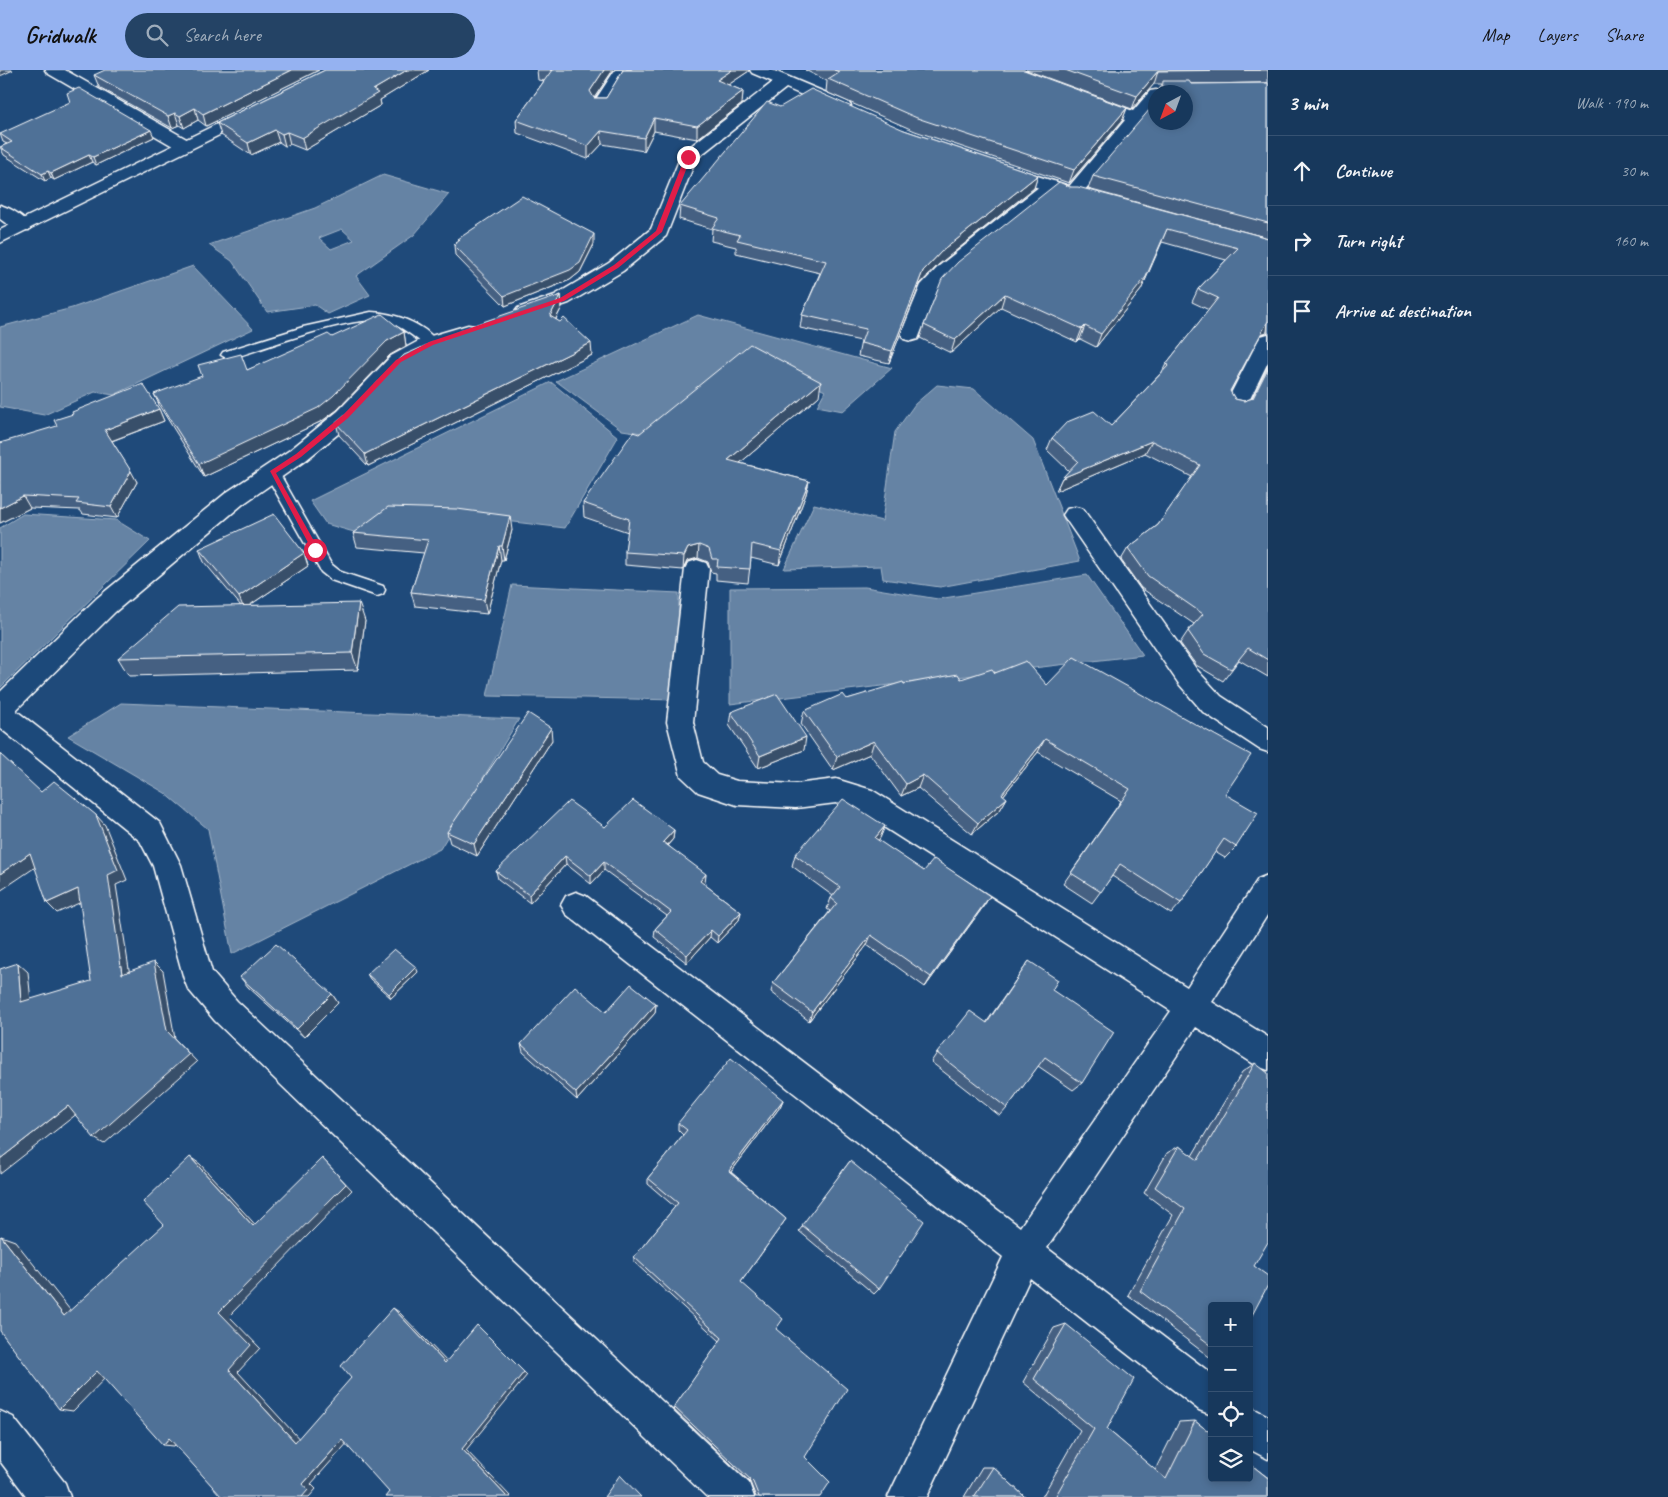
<!DOCTYPE html>
<html lang="en">
<head>
<meta charset="utf-8">
<style>
	:root { --surface:#17385c; --page:#244365; --text:#f1f3f6; --muted:#9eacbb; --line:#365272; --accent:#95b2f1 }
	body { margin:0; font-family:Caveat,sans-serif; background:var(--page); color:var(--text) }
	.controls { position:absolute; right:15px; bottom:15px; display:grid; overflow:hidden; border-radius:5px; box-shadow:0 2px 8px #0003 }
	.controls button { width:45px; height:45px; display:grid; place-items:center; padding:0; border:0; border-bottom:1px solid var(--line); background:var(--surface); color:var(--text); font:25px sans-serif }
	.compass { position:absolute; left:1148px; top:15px; width:45px; height:45px; border-radius:50%; background:var(--surface); box-shadow:0 2px 8px #0003; rotate:221deg }
	.stop { position:absolute; width:15px; height:15px; margin:-11px; border:4px solid #e11d48; border-radius:50%; background:#fff }
	.stop.end { background:#e11d48; border-color:#fff; box-shadow:0 1px 5px #0008 }
	.list { margin:0; padding:0; list-style:none }
	h2 { display:flex; justify-content:space-between; align-items:center; height:65px; margin:0; padding:0 20px; font-size:21px }
	h2 small { font-size:16px; font-weight:400; color:var(--muted) }
	.list li { display:grid; grid-template-columns:32px 1fr auto; gap:15px; align-items:center; box-sizing:border-box; height:70px; padding:0 20px; border-top:1px solid var(--line) }
	.list b { display:block; font-size:19px; white-space:nowrap }
	.list em { font-size:16px; font-style:normal; color:var(--muted) }
	.icon { flex:none; width:28px; height:28px; fill:none; stroke:currentColor; stroke-width:2; stroke-linecap:round; stroke-linejoin:round }
	.map { position:relative; flex:none; width:1268px; height:1427px; overflow:hidden }
	header { display:flex; align-items:center; gap:30px; box-sizing:border-box; height:70px; padding:0 25px; background:var(--accent); color:#111 }
	header strong { font-size:24px }
	nav { display:flex; gap:28px; margin-inline-start:auto; font-size:18px }
	.search { width:350px; height:45px; background:var(--page); display:flex; align-items:center; gap:12px; box-sizing:border-box; padding:0 18px; border-radius:28px; color:var(--muted); font-size:19px }
	main { display:flex }
	aside { flex:1; background:var(--surface) }
	.map>svg:first-child { display:block }
</style>
</head>
<body>
<header>
<strong>Gridwalk</strong>
<div class="search"><svg class="icon" aria-label="search" viewBox="0 0 24 24"><circle cx="10" cy="10" r="6"/><path d="M15 15l6 6"/></svg>Search here</div>
<nav><a>Map</a><a>Layers</a><a>Share</a></nav>
</header>
<main>
<div class="map">
<svg width="1268" height="1427" viewBox="0 0 1268 1427">
	<rect width="100%" height="100%" fill="#1f4a7a"/>
	<filter id="ink" filterUnits="userSpaceOnUse"><feTurbulence type="fractalNoise" baseFrequency=".02" numOctaves="2"/><feDisplacementMap in="SourceGraphic" scale="10" xChannelSelector="R" yChannelSelector="G"/><feConvolveMatrix kernelMatrix="1 2 1 2 8 2 1 2 1" color-interpolation-filters="sRGB"/></filter>
	<g filter="url(#ink)">
		<path fill="#6583a4" stroke="#a3b5c8" fill-rule="evenodd" d="M383 105 449 124 414 165 356 206 370 225 328 244 315 235 267 242 232 191 209 175 315 138ZM342 159 354 170 331 179 319 168Z
			M193 196 253 259 114 325 95 322 44 345 0 337V257L72 238Z
			M698 245 892 298 843 341 817 336 825 321 749 283 649 364 622 360 556 311Z
			M551 312 618 367 565 458 403 439 361 464 326 454 310 431Z
			M937 315 974 319 1033 370 1080 491 940 517 883 509 881 496 784 499 814 434 882 451 895 362 915 334Z
			M23 444 116 450 150 471 0 618V458Z
			M1087 505 1143 585 730 634V518L865 517 938 529Z
			M512 515 679 523 678 630 487 626Z
			M121 633 519 649 440 779 232 884 208 759 165 723 68 666Z"/>
		<g fill="none" stroke-linecap="round" stroke-linejoin="round">
			<g stroke="#fff" stroke-width="3">
				<path id="service" d="M371 242C394 243 424 253 438 273L431 277 426 276C414 267 402 256 387 252 355 242 263 280 228 289L221 285 223 282 303 257Z
					M272 398 277 399 331 494 341 502 383 516 385 520 383 524 377 526 331 510 321 502 265 403Z"/>
			</g>
			<g stroke="#fff" stroke-width="3">
				<path id="minor" d="M45 0H65L190 71 193 75 190 79H178L47 3Z
					M615 0H631L606 39H594L592 35Z
					M1156 20 1163 22H1156V36L1078 128H1066L1063 124 1066 120 1125 50 1083 35 1081 31 1083 27H1095L1133 41 1150 21Z
					M1051 111 1057 112 1060 116 1057 120 953 204 937 221 918 269 911 271 904 269 901 264 921 215 939 196 1045 112Z
					M0 135C11 138 25 147 31 156L29 160H15L0 149Z
					M1268 264V292L1247 335 1244 340 1236 342 1228 340 1225 335 1258 271 1261 266Z
					M1075 437 1083 439 1197 600 1221 626 1268 657V682L1259 679 1203 642 1179 614 1067 451 1063 445 1067 439Z
					M697 490 706 493 709 499 693 652 703 692 717 705 737 711 796 714 836 709 872 720 1187 917 1258 809 1268 805V844L1212 932 1268 967V1000L1257 996 1196 957 1047 1178 1212 1304V1345L1199 1340 1030 1208 927 1427H888L1003 1187 566 844 561 835 566 826 576 822 586 826 1020 1157 1171 941 854 738 836 733 796 738 737 735 698 722 681 706 667 652 685 499 688 493Z
					M0 632 9 635 160 753 181 795 212 902 237 931 749 1413 754 1427H707L215 951 188 919 184 909 153 796 140 771 0 658Z
					M1249 1336 1268 1346V1389L1249 1379Z"/>
			</g>
			<g stroke="#fff" stroke-width="3">
				<path id="tertiary" d="M750 0H772L848 32 851 36 848 40H836L786 18 696 89 666 166 623 201 569 233 525 248 518 246 515 242 518 238 555 225 609 193 651 159 682 83 773 12 752 3Z
					M252 37 258 38 261 42 258 46 0 173V160Z
					M1000 94 1094 124 1096 128 1094 132 1087 134 994 103 991 99 994 95Z
					M468 255 475 256 478 261 475 266 438 278 405 296 354 351 306 390 243 434 115 542 9 647 0 650V622L97 528 227 422 290 380 338 341 391 286 424 268Z
					M0 1341 13 1347 65 1413 70 1427H27L0 1391Z"/>
			</g>
			<use href="#service" fill="#1f4a7a" fill-rule="evenodd"/>
			<use href="#minor" fill="#1f4a7a" fill-rule="evenodd"/>
			<use href="#tertiary" fill="#1f4a7a" fill-rule="evenodd"/>
		</g>
		<path fill="#456182" stroke="#fff" d="M319 0 206 56 198 50 184 58 179 55 172 58 99 17 94 5Z
			M325 0H429L380 30 381 35 305 80 290 74 285 76 279 72 251 85 221 65 217 53Z
			M537 0H613L594 28H606L623 0H749V1L728 15 743 21 742 34 697 69 654 61 644 81 602 74 588 89 517 63 516 50 544 11 538 10Z
			M805 0H1024L1127 38 1122 51 1069 113 915 61 826 22 827 11Z
			M1026 0H1268V13L1191 14 1268 13V168L1088 119 1093 106 1186 22H1158L1162 14H1154L1132 39Z
			M780 37 904 60 1038 105 1034 118 938 195 920 214 889 293 858 286 861 271 800 258 802 245 820 203 736 183V177L711 171 712 159 679 149 680 136Z
			M0 64 154 67 96 95 92 92 54 110 51 108 45 111 4 85 0 77 7 74 3 72Z
			M1070 117 1268 168V263L1261 264 1230 321 1235 329 1244 331 1252 328 1268 296V607L1239 590 1223 611 1196 595 1180 573 1188 561 1194 554 1141 518 1121 490 1128 478 1158 455 1192 407 1145 383 1056 421 1062 408 1069 401 1047 380 1052 368 1111 356 1162 302 1166 294 1209 240 1192 232 1198 219 1226 190 1162 172 1141 220 1096 277 1080 269 1077 272 1001 237 951 283 920 268 924 255Z
			M458 169 594 174 580 202 570 210 505 236 455 185 454 175 458 171Z
			M561 225 562 237 556 249 592 285 368 396 339 365 336 353Z
			M404 262 406 276 390 285 337 340 322 351 204 407 160 337 154 324 247 300 332 267Z
			M819 326 740 393 809 411 806 424 779 495 751 488 748 513 716 510V503L711 502 708 492 698 488 687 491 683 500 625 495V482L628 462 584 447 583 433 639 364Z
			M159 339 164 351 112 371 137 412 117 448 83 444 80 440 30 438 0 453V373Z
			M512 460 504 490H501L487 544 415 536 411 522 424 483 357 477 353 463Z
			M199 479 304 483 308 496 250 535 365 551 358 600 129 606 118 588 241 536 204 492Z
			M995 603 1047 615 1225 724 1236 777 1225 788 1215 782 1181 833 1171 844 1112 806 1092 833 1063 814 1121 731 1038 682 1003 726 1007 728 1000 740 972 764 918 718 901 726 870 684 833 700 801 654 804 641 847 629 904 614 961 609Z
			M731 642 804 680 758 698 729 655Z
			M552 670 477 786 450 773 447 762Z
			M885 756 880 768 878 771 924 801 990 826 983 837 925 917 867 875 809 951 771 922 773 913 830 841 827 839 831 828 833 826 792 796 795 785Z
			M605 757 674 760 673 769 668 775 705 812 704 814 741 842 739 850 717 873 710 867 687 893 654 867 655 859 667 846 604 800 591 814 566 794 530 833 498 809 496 801Z
			M1029 891 1052 920 1082 1013 1073 1020 1038 996 1007 1038 1000 1046 931 992 937 983 986 953Z
			M418 902 391 928 370 909 367 904Z
			M240 907 332 924 338 933 304 967 248 917Z
			M656 934 655 943 577 1030 523 982 521 974 606 942Z
			M1255 993 1212 1236V1289L1128 1225 1173 1145 1144 1123 1167 1083 1179 1076 1192 1086 1242 1002Z
			M783 1030 780 1037 731 1102 786 1149 741 1212 776 1259 805 1387 820 1427H756L750 1412 673 1339 720 1271 634 1192V1187L675 1137 648 1114V1108L683 1065 678 1060V1053Z
			M850 1091 879 1219 874 1224 799 1161Z
			M1066 1254 1107 1359 1155 1400 1179 1352 1195 1351 1267 1407H1268V1427H1042L1080 1360 1023 1312 1054 1258Z
			M982 1397H993L1025 1427H964Z"/>
		<path fill="#384f6a" stroke="#fff" d="M0 0H13L0 6Z
			M292 0H319L206 56 203 44Z
			M407 0H429L380 30 381 35 305 80 302 68 373 20Z
			M604 0H613L590 34V21Z
			M732 0H749V1L716 23 717 10Z
			M1158 1 1154 14 1132 39 1137 26Z
			M743 21 742 34 697 69V56Z
			M195 38 198 50 184 58 180 46Z
			M1127 38 1122 51 1069 113 1074 100Z
			M175 43 179 55 172 58 168 46Z
			M654 48V61L644 81V68Z
			M151 60 154 67 96 95 93 87Z
			M275 60 279 72 251 85 248 73Z
			M601 61 602 74 588 89V76Z
			M287 62 290 74 285 76 282 64Z
			M89 85 92 92 54 110 51 103Z
			M48 101 51 108 45 111 42 104Z
			M1038 105 1034 118 938 195 920 214 889 293 892 281 923 201 941 182Z
			M1167 159 1141 220 1096 277 1101 264Z
			M594 164V174L580 202 570 210 505 236 504 226Z
			M1005 224 1001 237 951 283 955 270Z
			M561 225 562 237 551 258 550 246Z
			M1268 251 1267 262 1260 264Z
			M1085 256 1080 269 1077 272 1082 259Z
			M404 262 406 276 390 285 337 340 322 351 204 407 199 394 387 271Z
			M591 273 592 285 368 396 365 384Z
			M821 312 819 326 727 404 728 390Z
			M159 339 164 351 111 371 105 360Z
			M1152 371 1145 383 1056 421 1062 408Z
			M131 401 137 412 117 448 111 437Z
			M809 411 806 424 779 495 781 481Z
			M23 426 30 438 0 453V438Z
			M510 446 512 460 504 490 502 476Z
			M699 475 698 488 687 491 683 500 684 486 688 478Z
			M499 476 501 490 487 544 484 530Z
			M304 483 308 496 244 539 239 527Z
			M359 533 365 551 358 600 352 583Z
			M551 658 552 670 477 786 474 774Z
			M806 667 804 680 758 698 760 686Z
			M1045 669 1038 682 995 736 1002 724Z
			M874 671 870 684 833 700 837 687Z
			M923 705 918 718 901 726 906 714Z
			M1007 728 1000 740 972 764 978 753Z
			M96 745 105 755 127 810 116 815 131 912 122 904Z
			M885 756 880 768 871 780 875 768Z
			M674 760 673 769 663 780V772Z
			M30 783 40 794 0 821V804Z
			M565 786 566 794 530 833 529 825Z
			M604 792V800L591 814V806Z
			M706 804 705 812 699 819 700 811Z
			M78 819 88 829 57 843 47 833Z
			M990 826 983 837 925 917 931 907Z
			M741 842 739 850 717 873 718 866Z
			M711 860 710 867 687 893V885Z
			M871 865 867 875 809 951 812 942Z
			M154 892 163 901 175 969 197 992 104 1074 94 1068Z
			M18 893 28 902 32 941 21 932Z
			M416 897 418 902 391 928 389 924Z
			M332 924 338 933 304 967 297 959Z
			M656 934 655 943 577 1030 576 1023Z
			M783 1030 780 1037 727 1107 729 1101Z
			M68 1036 78 1043 0 1104V1089Z
			M190 1087 200 1094 262 1162 253 1156Z
			M322 1088 352 1120 229 1246 260 1278 238 1302 303 1373 295 1372 229 1300 219 1242Z
			M1 1166 15 1171 78 1250 64 1246Z
			M393 1238 399 1242 450 1295 445 1293Z
			M477 1255 527 1305 466 1380 511 1427H507L462 1379Z
			M97 1301 110 1303 73 1341 59 1339Z
			M169 1368 181 1369 174 1376 163 1375Z
			M342 1370 349 1371 311 1414 316 1419 309 1427H302L303 1414Z"/>
		<path fill="#507197" stroke="#fff" d="M105 0H292L203 44 195 38 180 46 175 43 168 46 94 5Z
			M325 0H407L373 20 378 23 302 68 287 62 282 64 275 60 248 73 217 53Z
			M550 0H604L590 21 594 28H606L623 0H732L717 10 743 21 697 56 654 48 644 68 601 61 588 76 516 50 552 0Z
			M834 0H1024L1127 38 1074 100 917 48 828 9 839 2Z
			M1065 0H1261L1158 1 1137 26Z
			M1163 11H1189L1191 14 1268 13V153L1093 106 1156 32V52H1186V22H1162Z
			M79 18 151 60 93 87 89 85 51 103 48 101 42 104 0 77 12 72 0 64 70 32 67 23Z
			M811 19 904 60 1038 105 941 182 923 201 892 281 861 273 866 259 802 245 826 191 737 170 740 165 712 158 719 148 680 136 767 32 780 37Z
			M1059 112 1070 117H1078L1268 168V251L1230 321 1235 329 1244 331 1253 328 1268 298V590L1248 578 1231 599 1204 584 1188 561 1203 544 1148 506 1128 478 1158 455 1200 395 1152 371 1062 408 1078 391 1052 368 1067 352 1094 341 1111 356 1169 295 1166 294 1218 228 1198 219 1238 178 1167 159 1146 207 1101 264 1085 256 1082 259 1005 224 955 270 924 255 942 209 958 192Z
			M522 126 594 164 580 193 570 200 504 226 454 175 460 170 458 169Z
			M561 225 550 246 560 252 564 248 591 273 365 384 336 353 352 340 404 285 477 254Z
			M382 244 404 262 387 271 333 326 318 338 199 394 154 324 202 306 198 295 241 284 247 300 328 264 332 267Z
			M750 274 821 312 728 390 809 411 781 481 752 474 750 499 717 497 718 489H712L709 479 699 475 688 478 684 486 625 482 629 449 583 433 633 362 639 364Z
			M143 314 159 339 105 360 131 401 111 437 76 433 79 429 23 426 0 438V373L57 356 54 350 73 344 72 342Z
			M388 437 457 439 510 446 502 476H499L484 530 411 522 428 470 353 463Z
			M274 444 304 483 239 527 199 479Z
			M359 533 352 583 118 588 178 537Z
			M1074 587 1251 685 1225 724 1258 743 1236 777 1224 769 1181 833 1120 794 1101 822 1071 803 1130 719 1045 669 1002 724 1007 728 978 753 923 705 906 714 874 671 837 687 804 641 843 624 847 629 903 612 904 614 958 604 961 609 992 599 995 603 1026 591 1047 615Z
			M777 624 806 667 760 686 731 642Z
			M528 643 551 658 474 774 447 762Z
			M0 684 41 722 54 711 96 745 118 800 108 805 122 904 154 892 167 961 189 984 94 1068 68 1036 0 1089V899L18 893 21 932 91 911 78 819 47 833 30 783 0 804Z
			M843 729 885 756 875 768 924 801 934 789 990 826 931 907 871 865 812 942 773 913 837 833 831 828 840 817 795 785Z
			M633 730 674 760 663 772 706 804 700 811 741 842 718 866 711 860 687 885 655 859 671 842 604 792 591 806 565 786 529 825 496 801 569 731 605 757Z
			M276 874 332 924 297 959 240 907Z
			M394 879 416 897 389 924 367 904Z
			M1029 891 1058 910 1052 920 1114 962 1082 1013 1045 987 1007 1038 937 983 970 941 987 953Z
			M631 914 656 934 576 1023 521 974 575 916 606 942Z
			M731 988 783 1030 729 1101 786 1149 741 1212 783 1249 776 1259 847 1319 805 1387 830 1412 820 1427H759L753 1412 674 1337 722 1268 634 1187 678 1133 648 1108 687 1060 678 1053Z
			M1255 993 1268 1003V1172L1254 1196 1268 1206V1215L1249 1251V1236H1212V1276L1140 1221 1185 1139 1155 1117 1179 1076 1198 1090Z
			M190 1087 253 1156 322 1088 346 1114 219 1242 251 1275 229 1300 295 1372 351 1308 341 1296 393 1238 445 1293 477 1255 524 1302 462 1379 507 1427H385L389 1422 342 1370 303 1414 308 1420 302 1427H220L221 1426 169 1368 163 1375 97 1301 59 1339 0 1261V1167L1 1166 64 1246 164 1155 143 1132Z
			M850 1091 924 1151 879 1219 802 1155Z
			M1066 1254 1134 1309 1107 1359 1166 1409 1195 1351 1212 1364V1408H1249V1393L1268 1408V1427H1055L1094 1359 1034 1309Z
			M993 1397 1025 1427H974Z
			M620 1405 641 1427H604Z"/>
	</g>
	<path fill="#e11d48" d="M688 85 691 87 662 162 618 198 564 231 433 275 401 292 348 348 301 387 276 403 319 480 313 482 270 401 296 384 344 344 396 290 429 272 560 228 614 195 656 161 685 87Z"/>
</svg>
<div class="controls">
<button>+</button>
<button>−</button>
<button><svg class="icon" aria-label="locate" viewBox="0 0 24 24"><circle cx="12" cy="12" r="6"/><path d="M12 2v4M12 18v4M2 12h4M18 12h4"/></svg></button>
<button><svg class="icon" aria-label="layers" viewBox="0 0 24 24"><path d="M12 4l9 5-9 5-9-5zM3 14l9 5 9-5"/></svg></button>
</div>
<svg class="compass" viewBox="-18 -18 36 36"><path d="M0-13l5 13h-10z" fill="#e53935"/><path d="M0 13l5-13h-10z" fill="#9eacbb"/></svg>
<div class="stop" style="left:315px;top:480px"></div>
<div class="stop end" style="left:688px;top:87px"></div>
</div>
<aside>
<h2>3 min<small>Walk · 190 m</small></h2>
<ul class="list">
<li><svg class="icon" aria-label="ahead" viewBox="0 0 24 24"><path d="M12 20V5M6 11l6-6 6 6"/></svg><div><b>Continue</b></div><em>30 m</em></li>
<li><svg class="icon" aria-label="right" viewBox="0 0 24 24"><path d="M7 20v-9h11M14 6l5 5-5 5"/></svg><div><b>Turn right</b></div><em>160 m</em></li>
<li><svg class="icon" aria-label="arrive" viewBox="0 0 24 24"><path d="M6 21V4h12l-3 4 3 4H6"/></svg><div><b>Arrive at destination</b></div></li>
</ul>
</aside>
</main>
</body>
</html>
